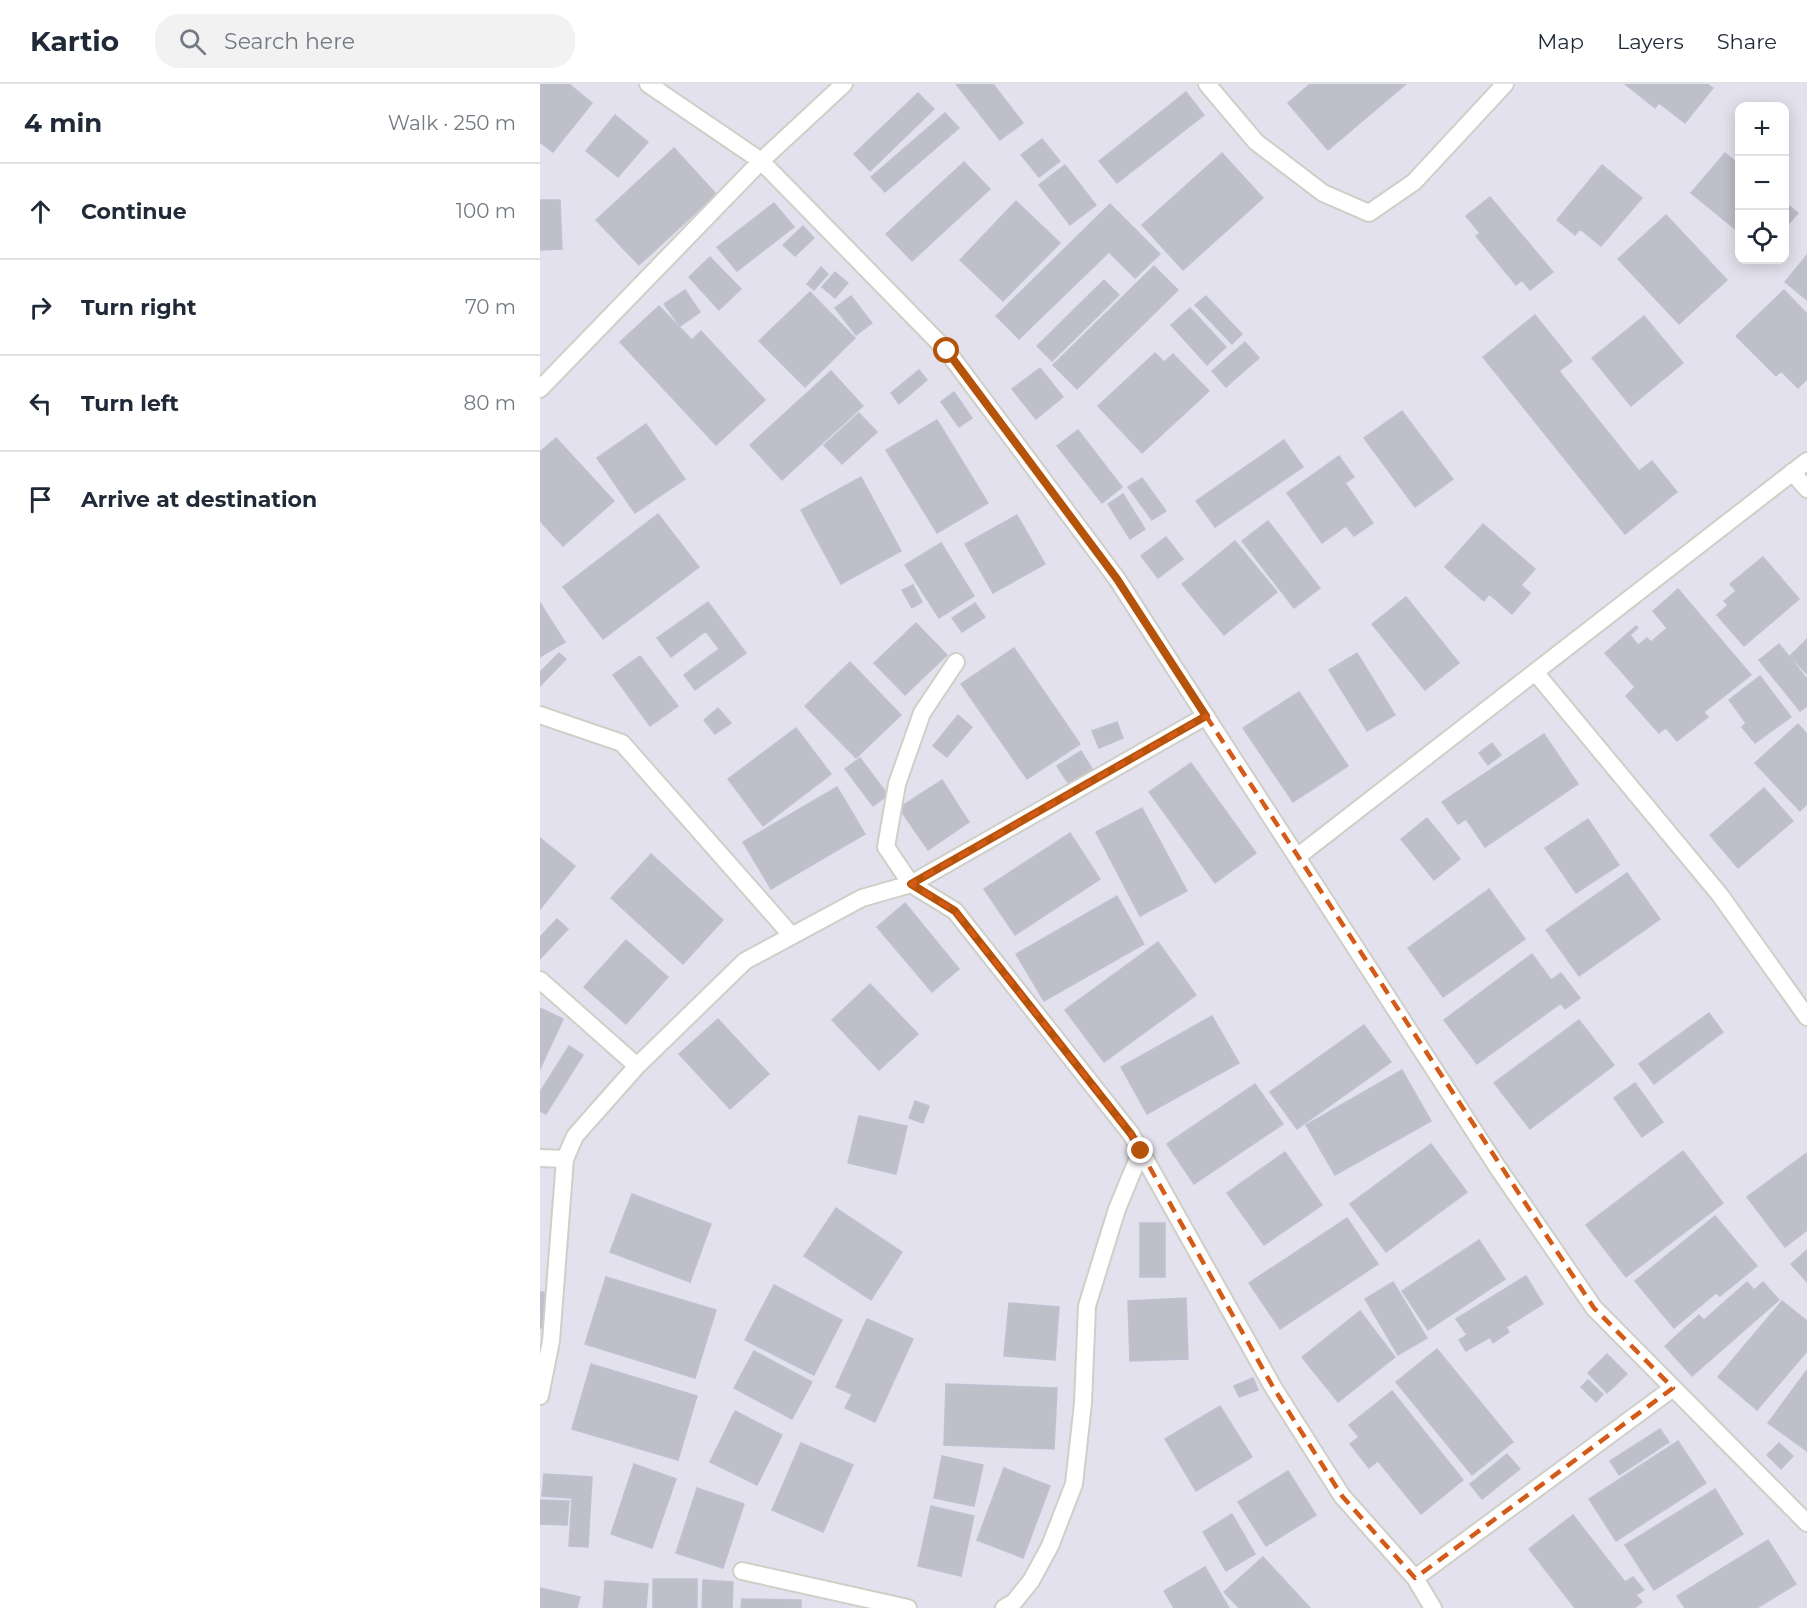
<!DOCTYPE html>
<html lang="en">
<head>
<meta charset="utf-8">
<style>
	:root { --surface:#fff; --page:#f2f2f3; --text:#1f2937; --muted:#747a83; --line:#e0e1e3 }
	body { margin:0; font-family:Montserrat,sans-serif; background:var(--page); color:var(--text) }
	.controls { position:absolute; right:18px; top:18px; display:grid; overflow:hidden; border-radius:12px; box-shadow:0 3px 15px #0003 }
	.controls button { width:54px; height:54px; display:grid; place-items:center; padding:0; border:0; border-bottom:2px solid var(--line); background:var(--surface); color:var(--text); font:30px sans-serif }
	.stop { position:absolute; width:18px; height:18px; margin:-14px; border:4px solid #b45309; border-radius:50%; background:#fff }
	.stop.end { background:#b45309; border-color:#fff; box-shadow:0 2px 6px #0008 }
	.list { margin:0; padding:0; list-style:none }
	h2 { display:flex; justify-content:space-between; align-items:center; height:78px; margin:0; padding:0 24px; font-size:26px }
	h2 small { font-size:20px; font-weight:400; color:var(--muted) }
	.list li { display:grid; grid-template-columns:39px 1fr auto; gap:18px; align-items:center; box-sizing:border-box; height:96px; padding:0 24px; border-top:2px solid var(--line) }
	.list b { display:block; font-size:22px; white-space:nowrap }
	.list em { font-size:20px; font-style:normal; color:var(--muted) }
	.icon { flex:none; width:33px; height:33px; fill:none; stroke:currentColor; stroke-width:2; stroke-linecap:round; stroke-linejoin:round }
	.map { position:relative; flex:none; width:1267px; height:1524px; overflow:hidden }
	header { display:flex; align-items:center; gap:36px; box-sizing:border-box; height:84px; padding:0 30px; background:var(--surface); border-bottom:2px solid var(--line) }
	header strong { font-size:28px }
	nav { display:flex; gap:33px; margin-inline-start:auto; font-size:21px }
	.search { width:420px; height:54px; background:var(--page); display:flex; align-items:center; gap:15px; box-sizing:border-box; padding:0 21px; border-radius:24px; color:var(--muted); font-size:22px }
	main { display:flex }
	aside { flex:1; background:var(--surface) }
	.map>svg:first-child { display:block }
</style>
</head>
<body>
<header>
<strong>Kartio</strong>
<div class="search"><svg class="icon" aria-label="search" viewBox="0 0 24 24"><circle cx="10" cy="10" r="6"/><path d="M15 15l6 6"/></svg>Search here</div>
<nav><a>Map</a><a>Layers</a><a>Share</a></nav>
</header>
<main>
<aside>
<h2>4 min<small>Walk · 250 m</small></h2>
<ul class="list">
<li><svg class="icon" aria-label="ahead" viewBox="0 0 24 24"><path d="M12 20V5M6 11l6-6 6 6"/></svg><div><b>Continue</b></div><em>100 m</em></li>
<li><svg class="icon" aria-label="right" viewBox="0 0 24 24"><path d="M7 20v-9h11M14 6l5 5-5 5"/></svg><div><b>Turn right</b></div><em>70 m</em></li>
<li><svg class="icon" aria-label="left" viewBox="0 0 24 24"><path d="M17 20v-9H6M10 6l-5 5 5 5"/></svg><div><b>Turn left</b></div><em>80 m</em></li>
<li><svg class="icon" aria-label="arrive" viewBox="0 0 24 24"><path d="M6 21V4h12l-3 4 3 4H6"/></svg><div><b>Arrive at destination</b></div></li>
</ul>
</aside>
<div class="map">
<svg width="1267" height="1524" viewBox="0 0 1267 1524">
	<rect width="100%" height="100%" fill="#e2e1ed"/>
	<path fill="#bebfc8" stroke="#bfc1d2" stroke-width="1.5" d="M0 0H29L52 19 13 68 0 58Z
		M416 0H453L483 39 460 56Z
		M770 0H866L788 66 748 19Z
		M1085 0H1167L1173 4 1145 39 1119 19 1115 24Z
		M646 8 664 31 577 99 559 77Z
		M378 9 394 25 330 87 314 70Z
		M405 29 419 44 345 108 331 93Z
		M75 31 108 58 78 93 46 67Z
		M502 55 520 77 499 93 481 71Z
		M134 64 176 110 99 181 56 136Z
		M682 69 723 114 643 186 602 141Z
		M1185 69 1200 81V149L1151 109Z
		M424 78 450 105 372 177 346 150Z
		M525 81 556 121 530 141 499 101Z
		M1062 81 1102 114 1061 162 1040 145 1035 151 1017 136Z
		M950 113 1013 188 990 206 982 196 976 201 936 152 940 149 926 132Z
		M0 116H20L22 165 0 166Z
		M476 117 520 159 463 217 420 176Z
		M1244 118 1258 129 1244 145Z
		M234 119 254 143 197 187 177 163Z
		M570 120 620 170 595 194 569 168 479 255 456 232Z
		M1126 131 1187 196 1139 240 1078 175Z
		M263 142 274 154 255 172 243 161Z
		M1267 171V216L1245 198Z
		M170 173 201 205 179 226 149 193Z
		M614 182 638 206 537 305 513 281Z
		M281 183 288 190 274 206 267 200Z
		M295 188 308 199 295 214 282 203Z
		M564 196 579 211 512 277 497 262Z
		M145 206 160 228 140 242 124 220Z
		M1244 206 1267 230V295L1258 304 1241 287 1236 292 1196 252Z
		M270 208 315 254 265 303 219 257Z
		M311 212 332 239 316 251 295 224Z
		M666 212 702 250 692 260 655 221Z
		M119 222 152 256 161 247 225 316 176 361 80 258Z
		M650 224 686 263 667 281 631 241Z
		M995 231 1032 277 1019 287 1099 387 1112 377 1137 408 1085 450 943 273Z
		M1104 232 1143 279 1091 322 1052 274Z
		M705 258 719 274 686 303 672 287Z
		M615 269 624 278 633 270 669 307 602 369 558 322Z
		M500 284 523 313 496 335 472 305Z
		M379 286 387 296 359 320 351 309Z
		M291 287 323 322 242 396 210 361Z
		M414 308 432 334 419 343 401 318Z
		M862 327 913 395 875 423 824 354Z
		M319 329 337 348 302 380 284 361Z
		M397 336 448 419 397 449 346 366Z
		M106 340 145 395 95 429 57 374Z
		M538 346 582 403 562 419 517 362Z
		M16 354 74 417 23 462 0 437V368Z
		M744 356 763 383 675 443 656 417Z
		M799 372 814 393 805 399 833 439 814 452 806 442 782 459 747 409Z
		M321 393 361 467 301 500 261 426Z
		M602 394 626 427 612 436 588 403Z
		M583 410 605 445 590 455 568 420Z
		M118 430 159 483 63 555 23 503Z
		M477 431 505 480 453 509 425 460Z
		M728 437 780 504 754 524 702 457Z
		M943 440 995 485 981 501 990 509 972 530 949 510 944 517 905 483Z
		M626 453 643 475 618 494 601 472Z
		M695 457 737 508 684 551 642 500Z
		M401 459 434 512 399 534 365 481Z
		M1223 473 1259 515 1204 562 1177 531 1188 521 1184 517 1196 507 1190 500Z
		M373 501 382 518 372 524 362 506Z
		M1138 505 1211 591 1164 628 1168 633 1137 657 1126 644 1119 649 1086 612 1095 603 1065 569 1096 542 1098 544 1090 551 1098 561 1107 554 1111 558 1127 544 1113 527Z
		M866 513 919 579 885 606 832 540Z
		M168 518 206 569 155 606 144 591 179 565 166 547 131 573 117 554Z
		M0 519 25 558 0 573Z
		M435 519 445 533 422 548 412 534Z
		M376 539 407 571 365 611 334 579Z
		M1267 555V590L1250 572Z
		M1239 560 1267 595V622L1260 627 1219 576Z
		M474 564 540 660 487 695 421 600Z
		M19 569 26 575 1 601 0 588Z
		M817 569 855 631 827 647 789 586Z
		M100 572 138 622 110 642 73 591Z
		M310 578 361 631 316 674 265 622Z
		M1220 592 1251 633 1215 659 1202 643 1206 639 1189 616Z
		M759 608 808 682 753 718 703 644Z
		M178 624 191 639 175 650 164 636Z
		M418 631 432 643 407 673 393 662Z
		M577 638 583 654 559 664 552 647Z
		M1258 640 1267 650V720L1260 727 1215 679Z
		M256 644 291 690 223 742 188 695Z
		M1004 650 1038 700 945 763 926 735 918 740 902 718Z
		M952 659 961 671 948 681 939 669Z
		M541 667 554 688 530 702 517 682Z
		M320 674 348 711 333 722 305 685Z
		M651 679 716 769 675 799 609 708Z
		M402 696 429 738 388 766 359 724Z
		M297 703 325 750 231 805 203 758Z
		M1224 704 1253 737 1198 784 1170 751Z
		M602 724 647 807 600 832 556 748Z
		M887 734 920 775 894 796 861 755Z
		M1048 735 1079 781 1036 809 1005 764Z
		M530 749 560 795 475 851 444 805Z
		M0 754 35 782 0 825Z
		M111 770 183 836 143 880 71 814Z
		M1087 789 1120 835 1039 892 1006 846Z
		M949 805 985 855 903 913 868 864Z
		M577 812 604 860 504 917 476 870Z
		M365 819 419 885 392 908 337 843Z
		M17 835 28 845 0 875V853Z
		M86 856 128 893 86 940 44 903Z
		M618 858 656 911 564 978 525 926Z
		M992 870 1011 896 1021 889 1040 914 1025 925 1021 919 937 980 904 936Z
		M330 900 378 950 339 986 292 936Z
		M0 924 23 935 0 985Z
		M1169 929 1183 948 1114 1000 1099 980Z
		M672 932 699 979 607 1030 581 983Z
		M178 935 229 990 190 1025 139 970Z
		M1039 936 1074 981 990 1045 954 999Z
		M824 941 851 978 757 1045 730 1008Z
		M29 962 43 971 6 1030 0 1027V1008Z
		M862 986 891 1037 795 1091 766 1041Z
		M1095 999 1123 1038 1102 1053 1074 1014Z
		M715 1000 743 1040 654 1100 627 1060Z
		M375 1017 389 1022 383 1039 369 1034Z
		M319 1032 367 1042 356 1090 308 1079Z
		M891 1060 927 1108 846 1168 810 1120Z
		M1143 1067 1183 1119 1086 1193 1046 1141Z
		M745 1068 782 1121 724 1161 687 1109Z
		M1267 1069V1146L1245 1163 1207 1113Z
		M92 1110 171 1140 150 1198 70 1168Z
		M296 1124 362 1168 331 1216 264 1172Z
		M1175 1132 1217 1182 1180 1212 1176 1209 1134 1244 1095 1197Z
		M807 1134 838 1180 740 1245 709 1199Z
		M600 1139H625V1193H600Z
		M939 1156 965 1195 888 1246 862 1207Z
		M1267 1166V1198L1251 1180Z
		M986 1192 1003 1220 966 1243 969 1248 953 1259 950 1253 926 1267 919 1256 927 1251 916 1235Z
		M66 1193 176 1226 155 1294 45 1260Z
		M853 1198 887 1254 858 1271 825 1215Z
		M1207 1198 1214 1206 1223 1198 1239 1216 1152 1292 1125 1262 1159 1231 1164 1236Z
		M234 1201 302 1236 274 1291 205 1256Z
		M0 1208H4L6 1244H0Z
		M646 1214 648 1275 590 1277 588 1217Z
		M1242 1217 1267 1237V1267L1217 1326 1178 1293Z
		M469 1219 519 1223 515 1276 464 1272Z
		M820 1227 855 1273 798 1318 762 1273Z
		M327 1235 373 1255 335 1338 305 1324 312 1310 296 1303Z
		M897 1265 973 1358 932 1391 856 1298Z
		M214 1267 272 1298 252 1335 194 1304Z
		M1067 1270 1087 1290 1067 1309 1048 1289Z
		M51 1280 157 1312 138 1376 32 1345Z
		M1267 1286V1367L1228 1339Z
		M713 1294 718 1306 699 1313 694 1302Z
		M1048 1296 1063 1310 1056 1318 1041 1303Z
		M406 1300 517 1304 514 1365 404 1361Z
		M852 1307 923 1396 881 1430 838 1377 829 1384 810 1360 819 1353 809 1341Z
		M680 1322 712 1373 656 1407 625 1355Z
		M195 1327 242 1351 217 1401 170 1378Z
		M1120 1345 1129 1358 1079 1391 1070 1377Z
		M1138 1357 1166 1399 1076 1457 1049 1415Z
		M261 1359 313 1381 283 1448 232 1426Z
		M1239 1359 1253 1372 1241 1385 1227 1371Z
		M967 1370 980 1385 942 1415 930 1400Z
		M402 1372 443 1381 434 1422 394 1414Z
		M94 1380 136 1395 112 1464 71 1450Z
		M464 1384 510 1402 483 1474 437 1456Z
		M748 1387 776 1431 726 1462 698 1418Z
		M4 1390 52 1393 48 1463 29 1462 32 1414 2 1412Z
		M157 1404 204 1420 183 1484 136 1469Z
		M1175 1405 1203 1450 1114 1506 1085 1461Z
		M0 1416 29 1417 27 1441 0 1440Z
		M391 1422 434 1432 421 1492 378 1482Z
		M692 1430 715 1470 686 1487 663 1448Z
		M1033 1431 1085 1498 1093 1493 1104 1506 1096 1511 1102 1518 1094 1524H1035L989 1465Z
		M1228 1456 1256 1500 1217 1524H1145L1137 1512Z
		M723 1473 770 1524H699L684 1508Z
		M665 1483 689 1524H634L624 1507Z
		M113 1495H157V1524H113Z
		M163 1496 193 1498 192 1524H162Z
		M65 1497 108 1500 106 1524H63Z
		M0 1504 40 1513 37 1524H0Z
		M202 1515 261 1516V1524H201Z"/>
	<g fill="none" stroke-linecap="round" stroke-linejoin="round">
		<g stroke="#cfcfc8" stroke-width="20">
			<path id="minor" d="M108 0 221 77 407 267 577 495 956 1081 1054 1224 1267 1439
				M667 0 716 58 783 109 829 129 874 98 965 0
				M0 305 221 77 304 0
				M1252 388 1267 405
				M995 588 1180 811 1267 933
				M0 631 82 659 252 852
				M666 632 371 800 415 827 591 1050 733 1303 802 1412 875 1494 893 1524
				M757 773 1267 377
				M0 896 97 982
				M0 1074 25 1075 35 1052 97 982 205 877 322 814 371 800 346 763 357 700 382 629 416 578
				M0 1312 11 1257 25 1075
				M202 1487 368 1524
				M875 1494 1133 1304
				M464 1524 474 1518 491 1497 510 1462 534 1400 543 1319 547 1222 577 1125 601 1067"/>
		</g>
		<use href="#minor" stroke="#fff" stroke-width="16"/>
	</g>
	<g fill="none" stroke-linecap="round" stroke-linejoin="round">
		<path stroke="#b45309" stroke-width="8" d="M407 267 577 495 666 632 371 800 415 827 591 1050 601 1067"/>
	</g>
	<path fill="none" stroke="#d45a18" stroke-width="4.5" stroke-dasharray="12 8" stroke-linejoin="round" d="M666 632 1054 1224 1133 1304 875 1494 802 1412 733 1303 591 1050 415 827 371 800Z"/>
</svg>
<div class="controls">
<button>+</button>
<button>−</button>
<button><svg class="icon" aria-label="locate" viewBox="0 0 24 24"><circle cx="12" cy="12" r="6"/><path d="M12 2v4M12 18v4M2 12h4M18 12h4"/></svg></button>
</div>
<div class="stop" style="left:407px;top:267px"></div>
<div class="stop end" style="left:601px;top:1067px"></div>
</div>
</main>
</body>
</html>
